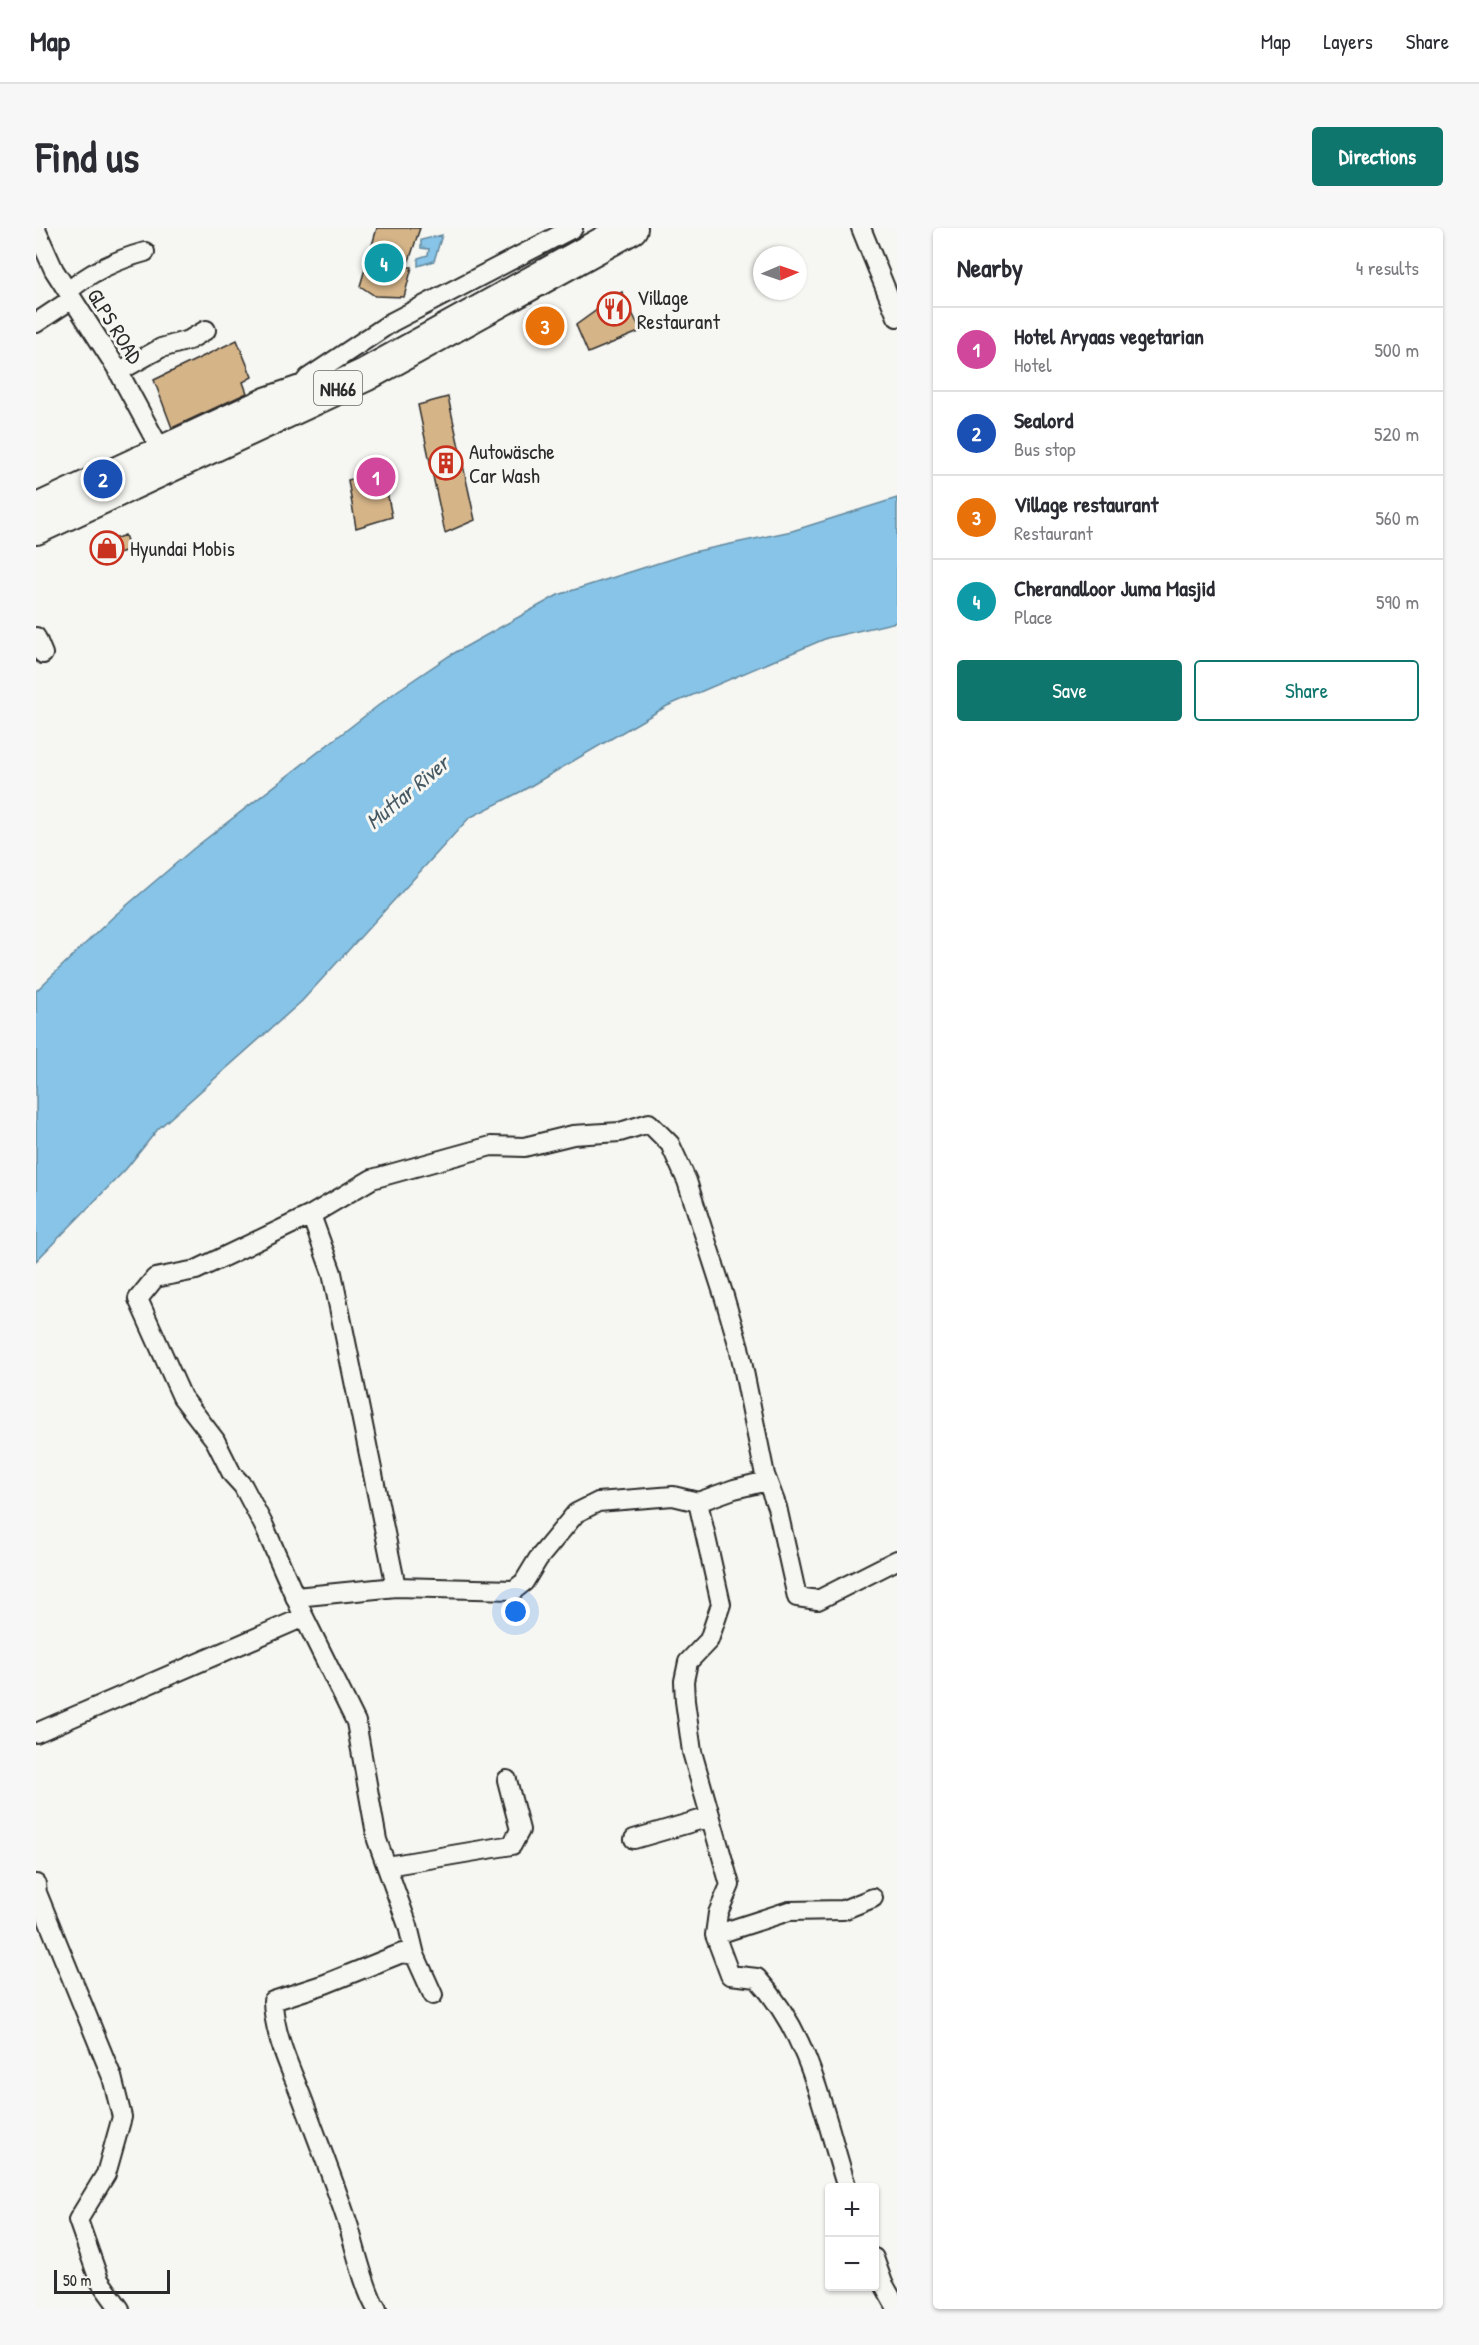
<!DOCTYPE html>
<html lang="en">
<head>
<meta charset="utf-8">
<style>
	:root { --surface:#fff; --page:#f7f7f7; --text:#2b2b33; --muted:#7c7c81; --line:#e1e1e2; --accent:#0f766e }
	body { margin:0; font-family:"Patrick Hand",sans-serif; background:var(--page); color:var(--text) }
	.controls { position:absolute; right:18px; bottom:18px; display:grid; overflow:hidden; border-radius:6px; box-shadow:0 2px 4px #0004 }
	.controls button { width:54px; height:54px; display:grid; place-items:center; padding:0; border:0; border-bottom:2px solid var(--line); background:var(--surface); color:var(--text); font:30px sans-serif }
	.compass { position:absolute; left:717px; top:18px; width:54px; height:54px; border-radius:50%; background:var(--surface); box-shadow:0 2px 4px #0004; rotate:88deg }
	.scale { position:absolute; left:18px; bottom:15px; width:116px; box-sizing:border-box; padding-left:6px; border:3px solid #2b2b2b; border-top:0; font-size:16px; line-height:21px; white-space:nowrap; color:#2b2b2b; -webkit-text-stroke:4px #f6f6f2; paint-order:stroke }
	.you { position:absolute; left:480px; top:1384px; width:21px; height:21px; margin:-15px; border:4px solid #fff; border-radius:50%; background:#1a73e8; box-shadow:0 0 0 9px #1a73e833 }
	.badge { display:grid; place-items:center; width:39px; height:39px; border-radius:50%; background:var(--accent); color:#fff; font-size:20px; font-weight:700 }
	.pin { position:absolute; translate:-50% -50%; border:3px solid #fff; box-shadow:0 2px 6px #0006 }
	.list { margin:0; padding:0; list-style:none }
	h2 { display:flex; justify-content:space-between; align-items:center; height:78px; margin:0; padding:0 24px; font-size:26px }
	h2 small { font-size:20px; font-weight:400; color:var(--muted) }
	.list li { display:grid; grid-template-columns:39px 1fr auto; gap:18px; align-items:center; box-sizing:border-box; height:84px; padding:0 24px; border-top:2px solid var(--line) }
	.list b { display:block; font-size:22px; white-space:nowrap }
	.list p { margin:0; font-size:20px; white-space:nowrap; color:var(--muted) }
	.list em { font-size:20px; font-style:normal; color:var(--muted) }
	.actions { display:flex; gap:12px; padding:18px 24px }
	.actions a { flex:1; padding:14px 0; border:2px solid var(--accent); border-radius:6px; text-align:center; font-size:21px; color:var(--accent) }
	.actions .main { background:var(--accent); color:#fff }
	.map { position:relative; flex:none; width:861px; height:2081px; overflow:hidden; border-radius:6px }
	header { display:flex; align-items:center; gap:36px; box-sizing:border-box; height:84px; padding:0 30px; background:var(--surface); border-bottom:2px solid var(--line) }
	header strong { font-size:28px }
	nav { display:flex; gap:33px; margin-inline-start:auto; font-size:21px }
	.intro { display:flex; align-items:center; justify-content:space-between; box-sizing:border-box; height:144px; padding:0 36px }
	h1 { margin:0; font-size:42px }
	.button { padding:15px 27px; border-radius:6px; background:var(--accent); color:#fff; font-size:21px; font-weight:700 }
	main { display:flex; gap:36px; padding:0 36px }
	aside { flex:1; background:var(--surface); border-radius:6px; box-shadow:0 2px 4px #0004 }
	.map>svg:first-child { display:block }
</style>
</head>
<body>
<header>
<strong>Map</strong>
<nav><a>Map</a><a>Layers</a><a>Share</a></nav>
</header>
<div class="intro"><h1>Find us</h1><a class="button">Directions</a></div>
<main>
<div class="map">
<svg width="861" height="2081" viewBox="0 0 861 2081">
	<rect width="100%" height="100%" fill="#f6f6f2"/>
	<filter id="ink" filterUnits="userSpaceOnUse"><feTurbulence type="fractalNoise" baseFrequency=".0167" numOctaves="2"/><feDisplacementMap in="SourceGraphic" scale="12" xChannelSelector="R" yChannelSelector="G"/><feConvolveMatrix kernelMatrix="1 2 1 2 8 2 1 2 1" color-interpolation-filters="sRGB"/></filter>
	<g filter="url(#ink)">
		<path fill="#87c4e7" stroke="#62879c" stroke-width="1.5" d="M406 7 398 33 382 38V30L392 27 393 21 385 20V12Z
			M861 270V394L791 410 631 478 486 563 433 590 266 773 122 901 90 941 0 1033V763L77 689 157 621 361 463 413 428 522 367 657 324 756 303Z"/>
		<path fill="#d5b488" stroke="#2b2b2b" stroke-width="1.5" d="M341 0H384L371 39H376L368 69 339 68 324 58Z
			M586 64 605 103 552 125 540 97Z
			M201 112 216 149 207 154 211 165 136 200 118 152Z
			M412 169 439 292 409 305 382 177Z
			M347 243 356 289 320 300 312 252Z
			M89 307 94 321 65 332 59 318Z"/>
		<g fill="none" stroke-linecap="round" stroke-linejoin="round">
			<g stroke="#2b2b2b" stroke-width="22">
				<path id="street" d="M825 0 861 89
					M0 2 18 42 80 139 122 217
					M32 64C51 45 83 31 109 24
					M0 95 36 71
					M82 144 125 120 153 112 170 102
					M0 275 229 169 267 156 272 150 356 94 537 0
					M0 409 7 426
					M275 987 296 1045 360 1359
					M662 1274 685 1376 673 1412 652 1434 648 1453 649 1473 656 1524 694 1657 682 1685 679 1707 694 1747 721 1750C776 1810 787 1885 811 1960
					M260 1369 360 1359 478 1362 488 1354 502 1331 540 1285 562 1274 637 1268 662 1274 698 1261 731 1253
					M0 1505 268 1389
					M598 1611 674 1589
					M351 1638 476 1617 484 1602 471 1552
					M0 1656 1 1665 76 1849 86 1889 70 1946 42 1992 63 2052 84 2081
					M679 1707 753 1683 807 1682 837 1670
					M379 1727 372 1698 341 1612 320 1494 268 1389 228 1298 207 1258 196 1246 179 1212 146 1169 102 1071 119 1050 160 1042 275 987 336 951 455 918 488 919 537 907 584 904 613 895 634 916 651 953 688 1068 703 1119 729 1247 741 1279 761 1369 782 1372 861 1332
					M838 2030 847 2055 861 2080
					M341 2081C330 2066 319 2020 313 1999 300 1959 284 1918 269 1878 257 1845 238 1810 237 1773L289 1756 366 1725 379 1727 397 1767"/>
			</g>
			<g stroke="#2b2b2b" stroke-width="36">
				<path id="highway" d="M0 300 329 147 595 0"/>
			</g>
			<use href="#street" stroke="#f6f6f2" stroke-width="18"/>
			<use href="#highway" stroke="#f6f6f2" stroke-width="32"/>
		</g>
	</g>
	<defs>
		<g id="restaurant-ring" transform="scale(1.725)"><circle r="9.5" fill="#f6f6f2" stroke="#c8321e" stroke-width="1.5"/><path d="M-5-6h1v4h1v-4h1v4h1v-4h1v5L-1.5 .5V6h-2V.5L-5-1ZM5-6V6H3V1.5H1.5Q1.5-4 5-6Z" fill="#c8321e"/></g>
		<g id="building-ring" transform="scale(1.725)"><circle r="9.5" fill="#f6f6f2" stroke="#c8321e" stroke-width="1.5"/><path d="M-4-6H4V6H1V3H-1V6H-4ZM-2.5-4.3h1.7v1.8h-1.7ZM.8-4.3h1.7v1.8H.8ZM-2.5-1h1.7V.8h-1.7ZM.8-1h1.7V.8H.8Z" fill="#c8321e"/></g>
		<g id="shop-ring" transform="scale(1.725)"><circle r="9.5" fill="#f6f6f2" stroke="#c8321e" stroke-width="1.5"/><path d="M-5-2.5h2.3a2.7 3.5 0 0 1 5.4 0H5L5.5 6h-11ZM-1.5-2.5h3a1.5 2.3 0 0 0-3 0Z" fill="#c8321e"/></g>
	</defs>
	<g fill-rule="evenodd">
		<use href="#restaurant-ring" x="578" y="81"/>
		<use href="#building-ring" x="410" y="235"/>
		<use href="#shop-ring" x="71" y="320"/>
	</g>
	<g text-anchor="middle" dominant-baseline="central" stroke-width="6" stroke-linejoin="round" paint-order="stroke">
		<rect fill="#f6f6f2" stroke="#686867" stroke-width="1.5" x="278" y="143" width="48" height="34" rx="4.5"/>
		<g font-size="20" font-weight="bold" fill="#2b2b2b">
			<text x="302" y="160">NH66</text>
		</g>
		<g font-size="21" fill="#2b2b2b" stroke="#f6f6f2" text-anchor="start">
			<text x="601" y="69">Village<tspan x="601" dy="24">Restaurant</tspan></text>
			<text x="433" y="223">Autowäsche<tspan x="433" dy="24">Car Wash</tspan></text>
			<text x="94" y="320">Hyundai Mobis</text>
		</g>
		<g font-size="21" fill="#2b2b2b" stroke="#f6f6f2">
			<text transform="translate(79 98) rotate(58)">GLPS ROAD</text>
		</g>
		<g font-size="22" font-style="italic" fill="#475963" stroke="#f6f6f2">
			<text transform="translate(371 564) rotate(-40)">Muttar River</text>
		</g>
	</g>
</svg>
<div class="controls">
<button>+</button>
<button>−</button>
</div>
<svg class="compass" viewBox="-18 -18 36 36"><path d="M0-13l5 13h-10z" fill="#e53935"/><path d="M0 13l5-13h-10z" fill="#7c7c81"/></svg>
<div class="scale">50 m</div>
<div class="you"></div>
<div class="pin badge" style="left:340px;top:249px;background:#d1479c">1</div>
<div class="pin badge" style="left:67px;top:251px;background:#1a4fb4">2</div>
<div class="pin badge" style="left:509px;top:98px;background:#e8710a">3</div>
<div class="pin badge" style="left:348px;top:35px;background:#0f9aa8">4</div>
</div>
<aside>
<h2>Nearby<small>4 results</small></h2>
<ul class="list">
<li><span class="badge" style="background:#d1479c">1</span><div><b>Hotel Aryaas vegetarian</b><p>Hotel</p></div><em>500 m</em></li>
<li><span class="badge" style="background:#1a4fb4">2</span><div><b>Sealord</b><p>Bus stop</p></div><em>520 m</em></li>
<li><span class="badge" style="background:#e8710a">3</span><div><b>Village restaurant</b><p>Restaurant</p></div><em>560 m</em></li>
<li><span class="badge" style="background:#0f9aa8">4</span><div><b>Cheranalloor Juma Masjid</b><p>Place</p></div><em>590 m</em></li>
</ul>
<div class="actions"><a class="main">Save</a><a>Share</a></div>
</aside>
</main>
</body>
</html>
